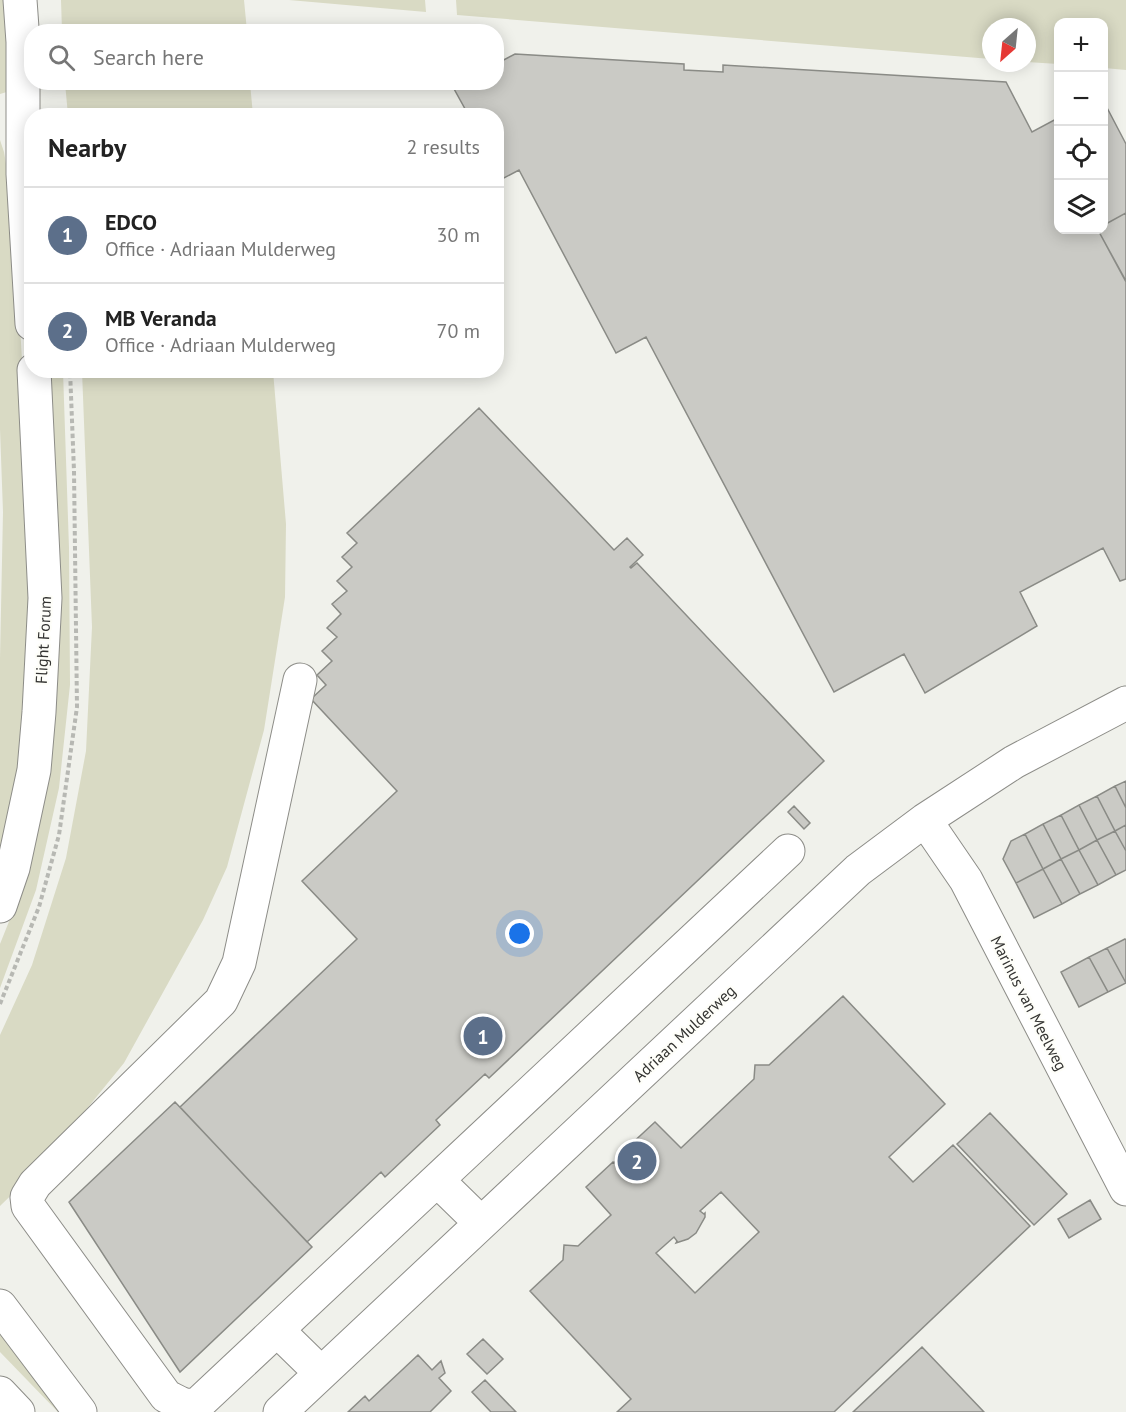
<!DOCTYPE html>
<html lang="en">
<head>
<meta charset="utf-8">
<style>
	:root { --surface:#fff; --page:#f6f6f6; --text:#222; --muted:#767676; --line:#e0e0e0; --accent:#b45309 }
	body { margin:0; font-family:"PT Sans",sans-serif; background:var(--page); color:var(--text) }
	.controls { position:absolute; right:18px; top:18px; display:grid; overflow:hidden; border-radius:12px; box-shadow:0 3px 15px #0003 }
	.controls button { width:54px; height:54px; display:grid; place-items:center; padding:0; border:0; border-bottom:2px solid var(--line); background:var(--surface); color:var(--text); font:30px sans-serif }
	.compass { position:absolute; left:982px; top:18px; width:54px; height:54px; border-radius:50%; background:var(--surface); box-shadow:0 3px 15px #0003; rotate:207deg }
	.you { position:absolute; left:520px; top:934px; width:21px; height:21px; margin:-15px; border:4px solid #fff; border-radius:50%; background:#1a73e8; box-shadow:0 0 0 9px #1a73e833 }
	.badge { display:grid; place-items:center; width:39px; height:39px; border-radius:50%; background:var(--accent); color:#fff; font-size:20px; font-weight:700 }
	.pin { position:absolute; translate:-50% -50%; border:3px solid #fff; box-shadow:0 2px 6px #0006 }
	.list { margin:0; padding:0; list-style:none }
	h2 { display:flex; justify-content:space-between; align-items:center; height:78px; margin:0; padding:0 24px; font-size:26px }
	h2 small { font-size:20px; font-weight:400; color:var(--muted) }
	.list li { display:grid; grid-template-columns:39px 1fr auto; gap:18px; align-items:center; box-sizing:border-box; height:96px; padding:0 24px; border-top:2px solid var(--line) }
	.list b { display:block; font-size:22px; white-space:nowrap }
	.list p { margin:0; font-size:20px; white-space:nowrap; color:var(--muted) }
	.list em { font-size:20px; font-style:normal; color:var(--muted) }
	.icon { flex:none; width:33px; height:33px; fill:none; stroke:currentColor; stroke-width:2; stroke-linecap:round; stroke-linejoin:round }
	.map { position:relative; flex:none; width:1126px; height:1412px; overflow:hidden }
	.search { position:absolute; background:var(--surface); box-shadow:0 3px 15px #0003; left:24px; top:24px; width:480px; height:66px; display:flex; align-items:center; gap:15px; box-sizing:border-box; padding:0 21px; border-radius:24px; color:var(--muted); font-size:22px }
	.panel { position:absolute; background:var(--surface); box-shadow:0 3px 15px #0003; left:24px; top:108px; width:480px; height:270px; border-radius:24px }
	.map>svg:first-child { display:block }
</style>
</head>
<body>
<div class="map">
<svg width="1126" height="1412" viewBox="0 0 1126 1412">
	<rect width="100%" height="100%" fill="#f0f1eb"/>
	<path fill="#d9dac4" d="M0 0H11L17 89 0 94Z
		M61 0H244L247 31H62Z
		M289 0H425L426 12Z
		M456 0H1126V70L1104 68V22H1058V64L1027 62V27H991V59L457 15Z
		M65 83H250L253 115H68Z
		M0 140 4 152 13 205 23 377 31 644 24 750 0 862V658L3 512 0 429Z
		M47 371H63L69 548 70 685 59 788 36 890 0 988V944L16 904Z
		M82 371H273L286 524 285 597 264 730 227 867 203 920 124 1063 37 1170 0 1206V1035L32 965 66 858 86 751 92 627Z
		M0 1320 68 1412H58L0 1352Z"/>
	<path fill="#cacac5" stroke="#8a8b86" stroke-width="1.5" fill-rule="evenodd" d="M515 54 684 64V70L723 72V65L1006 82 1032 132 1058 118V230H1098L1126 282V579L1120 581 1103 548 1020 592 1037 626 925 693 904 654 834 692 646 337 616 353 519 170 502 179 496 168V116H469L453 87 461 82H496V64Z
		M1104 102 1126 144V213L1104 225Z
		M1126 213V281L1098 230H1104V225Z
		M479 408 614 550 627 538 643 555 630 567 631 568 637 563 824 761 489 1078 485 1074 436 1120 440 1125 385 1177 381 1172 307 1242 180 1107 357 939 302 881 397 791 311 699 326 685 317 675 332 661 322 651 337 637 327 628 341 614 332 604 347 591 337 581 352 567 342 557 357 543 347 533Z
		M1126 781V808L1115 786Z
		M1115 786 1126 808V825L1115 831 1097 796Z
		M1097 796 1115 831 1097 840 1079 805Z
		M1079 805 1097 840 1079 850 1061 815Z
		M794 806 810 823 804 829 788 812Z
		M1061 815 1079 850 1061 859 1043 824Z
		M1043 824 1061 859 1043 869 1025 834Z
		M1126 825V851L1115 831Z
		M1115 831 1126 851V870L1116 875 1097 840Z
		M1025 834 1043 869 1016 883 1003 859 1011 841Z
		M1097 840 1116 875 1098 885 1079 850Z
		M1079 850 1098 885 1080 894 1061 859Z
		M1061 859 1080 894 1062 904 1043 869Z
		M1043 869 1062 904 1034 918 1016 883Z
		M1125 939 1126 940V983L1107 948Z
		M1107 948 1126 983 1108 992 1089 957Z
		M1089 957 1108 992 1079 1007 1061 972Z
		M843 996 945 1104 889 1157 913 1182 953 1145 1030 1226 834 1412H617L631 1399 530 1291 563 1260 564 1245 578 1246 611 1215 586 1187 613 1162 614 1163 617 1159 619 1161 627 1153 626 1151 628 1147 655 1122 681 1148 754 1079 755 1065H769ZM721 1192 759 1232 695 1293 656 1253 674 1237 677 1241 676 1243 688 1239 696 1233 705 1217V1213L704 1214 700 1211Z
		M175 1102 312 1247 180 1372 69 1202Z
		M990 1113 1067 1194 1034 1225 957 1144Z
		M1090 1200 1101 1219 1069 1238 1058 1219Z
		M483 1339 503 1359 487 1374 467 1354Z
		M922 1347 984 1412H853Z
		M418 1355 432 1370 441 1361 445 1373 439 1378 451 1391 430 1412H348L365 1396 369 1401Z
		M485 1380 516 1412H491L472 1392Z"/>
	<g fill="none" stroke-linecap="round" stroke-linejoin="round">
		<g stroke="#8d8d88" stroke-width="35">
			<path id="minor" d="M300 680 239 963 221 1001 35 1184 27 1197 28 1206 166 1396C178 1402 186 1409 199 1403L788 851
				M925 820 966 880 1126 1189
				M437 1180 481 1223
				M0 1306 80 1412
				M277 1330 321 1373
				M0 1393 18 1412
				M280 1412 858 870 925 820 1014 762 1126 703"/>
		</g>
		<g stroke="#8d8d88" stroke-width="35">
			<path id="major" d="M20 0 23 42V174L32 324
				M0 906 13 868 34 770 39 712 45 598 34 370"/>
		</g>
		<path stroke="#b7b8b3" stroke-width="4" stroke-dasharray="4.5 3" stroke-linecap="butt" d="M0 1004 39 907 59 835 77 707 74 471 70 370"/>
		<use href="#minor" stroke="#fff" stroke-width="33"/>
		<use href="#major" stroke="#fff" stroke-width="33"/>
	</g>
	<g text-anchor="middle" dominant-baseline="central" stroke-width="4.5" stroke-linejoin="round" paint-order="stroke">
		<g font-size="16" fill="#343432" stroke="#fefef9">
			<text transform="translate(43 640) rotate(-87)">Flight Forum</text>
			<text transform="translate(1029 1003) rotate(63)">Marinus van Meelweg</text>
			<text transform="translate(684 1033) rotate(-43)">Adriaan Mulderweg</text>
		</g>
	</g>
</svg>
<div class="controls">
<button>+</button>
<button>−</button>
<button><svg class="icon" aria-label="locate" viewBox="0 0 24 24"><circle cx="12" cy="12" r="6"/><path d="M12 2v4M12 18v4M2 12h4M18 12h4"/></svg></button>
<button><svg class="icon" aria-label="layers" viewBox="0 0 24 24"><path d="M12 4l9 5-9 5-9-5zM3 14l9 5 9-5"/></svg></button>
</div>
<svg class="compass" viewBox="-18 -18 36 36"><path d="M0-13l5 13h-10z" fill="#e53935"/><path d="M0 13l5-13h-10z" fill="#767676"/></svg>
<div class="you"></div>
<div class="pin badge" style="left:483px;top:1036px;background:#5c6f8a">1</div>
<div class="pin badge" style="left:637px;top:1161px;background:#5c6f8a">2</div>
<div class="search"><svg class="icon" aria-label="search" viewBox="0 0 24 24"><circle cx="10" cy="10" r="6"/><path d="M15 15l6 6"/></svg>Search here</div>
<section class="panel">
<h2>Nearby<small>2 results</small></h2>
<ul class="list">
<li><span class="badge" style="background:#5c6f8a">1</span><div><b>EDCO</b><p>Office · Adriaan Mulderweg</p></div><em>30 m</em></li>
<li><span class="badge" style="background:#5c6f8a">2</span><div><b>MB Veranda</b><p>Office · Adriaan Mulderweg</p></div><em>70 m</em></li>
</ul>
</section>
</div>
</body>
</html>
